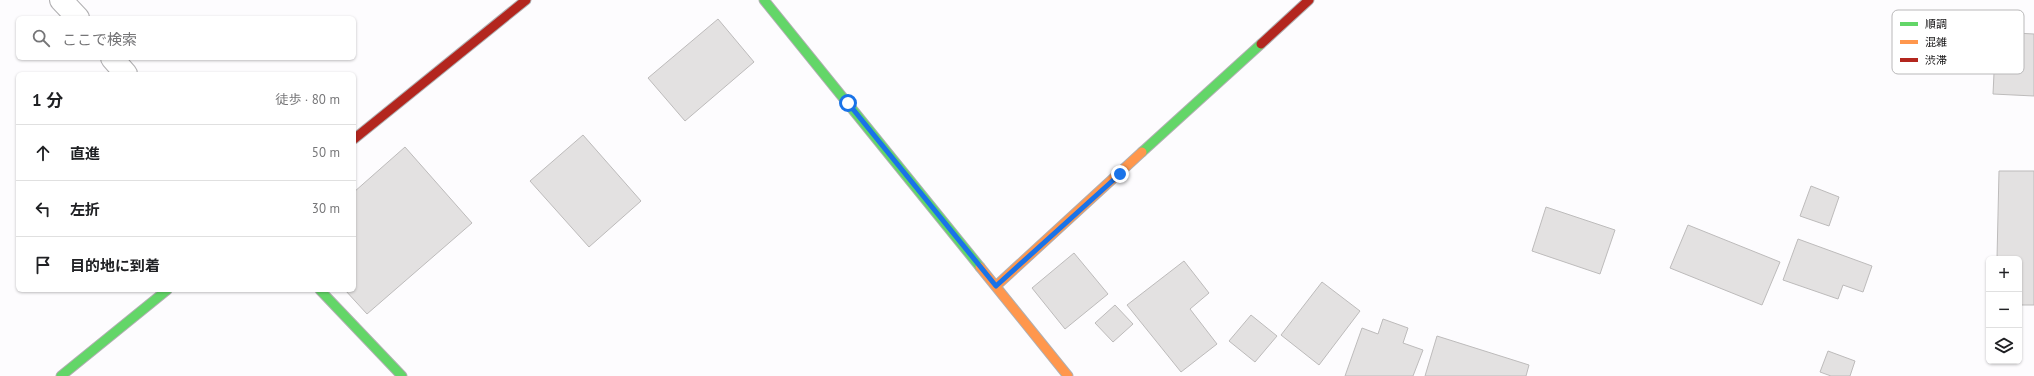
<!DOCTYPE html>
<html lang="ja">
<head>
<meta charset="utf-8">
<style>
	:root { --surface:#fff; --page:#f2f2f2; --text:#202124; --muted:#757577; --line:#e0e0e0 }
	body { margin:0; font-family:"PT Sans","Noto Sans JP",sans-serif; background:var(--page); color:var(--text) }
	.controls { position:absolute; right:12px; bottom:12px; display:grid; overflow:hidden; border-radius:6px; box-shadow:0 1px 3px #0004 }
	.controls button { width:36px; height:36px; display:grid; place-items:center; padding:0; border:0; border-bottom:1px solid var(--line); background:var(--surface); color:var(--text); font:20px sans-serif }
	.stop { position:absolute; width:12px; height:12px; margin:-9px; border:3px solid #1a73e8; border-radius:50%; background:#fff }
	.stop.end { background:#1a73e8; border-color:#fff; box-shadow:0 1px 4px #0008 }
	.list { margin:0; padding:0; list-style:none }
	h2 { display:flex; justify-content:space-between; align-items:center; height:52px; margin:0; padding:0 16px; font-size:17px }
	h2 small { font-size:13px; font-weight:400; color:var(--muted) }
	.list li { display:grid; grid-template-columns:26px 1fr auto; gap:12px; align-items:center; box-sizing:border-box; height:56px; padding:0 16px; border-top:1px solid var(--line) }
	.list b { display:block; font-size:15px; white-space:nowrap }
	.list em { font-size:13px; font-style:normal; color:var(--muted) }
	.icon { flex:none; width:22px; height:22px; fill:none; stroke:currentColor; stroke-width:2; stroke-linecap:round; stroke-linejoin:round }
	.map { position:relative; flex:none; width:2034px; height:376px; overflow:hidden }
	.search { position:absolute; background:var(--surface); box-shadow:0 1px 3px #0004; left:16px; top:16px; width:340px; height:44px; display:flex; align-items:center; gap:10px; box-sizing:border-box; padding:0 14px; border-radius:6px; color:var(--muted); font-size:15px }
	.panel { position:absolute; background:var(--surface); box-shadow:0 1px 3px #0004; left:16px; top:72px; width:340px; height:220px; border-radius:6px }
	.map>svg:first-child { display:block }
</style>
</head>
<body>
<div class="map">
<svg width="2034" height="376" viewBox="0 0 2034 376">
	<rect width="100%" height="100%" fill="#fdfcfe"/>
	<path fill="#e3e1e1" stroke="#bdbbbb" d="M718 19 754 62 685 121 648 78Z
		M1996 32 2034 34V96L1993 94Z
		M583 135 641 201 589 247 530 181Z
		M405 147 472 223 367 314 345 290H354V192Z
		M1999 171H2034V305H2019V259H1997Z
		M1811 186 1839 197 1829 226 1800 216Z
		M1546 207 1615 230 1600 274 1532 251Z
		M1688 225 1780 262 1762 305 1670 268Z
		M1798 239 1872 266 1863 292 1843 285 1838 299 1783 280Z
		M1074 253 1108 294 1065 329 1032 288Z
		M1184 261 1209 293 1190 309 1217 344 1181 372 1127 305Z
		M1322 282 1360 311 1319 365 1281 335Z
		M1115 305 1133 324 1113 342 1095 323Z
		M1251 315 1277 336 1255 362 1229 341Z
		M1383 319 1408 328 1403 343 1423 350 1413 376H1345L1362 328 1378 334Z
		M1437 336 1529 365 1526 376H1425Z
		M1828 351 1855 361 1850 376H1831L1820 372Z"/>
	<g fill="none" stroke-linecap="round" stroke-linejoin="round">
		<g stroke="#b0afb1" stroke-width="24">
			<path id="street" d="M61 0 78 18
				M112 58 126 74"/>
		</g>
		<g stroke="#b0afb1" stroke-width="11">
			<path id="fast" d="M764 0 980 267
				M1142 152 1261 44
				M320 290 402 376
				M61 376 167 290"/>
		</g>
		<g stroke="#b0afb1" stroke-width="11">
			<path id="slow" d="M980 267 1068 376
				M996 286 1142 152"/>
		</g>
		<g stroke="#b0afb1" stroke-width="11">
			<path id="jam" d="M1261 44 1309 0
				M354 139 526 0"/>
		</g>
		<use href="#street" stroke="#fff" stroke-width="22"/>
		<use href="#fast" stroke="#63d668" stroke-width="9"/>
		<use href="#slow" stroke="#ff974d" stroke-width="9"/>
		<use href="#jam" stroke="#b3261e" stroke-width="9"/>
	</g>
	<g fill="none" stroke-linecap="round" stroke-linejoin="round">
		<path stroke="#1a73e8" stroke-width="5" d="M848 103 996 286 1120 174"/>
	</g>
	<rect x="1892" y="10" width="132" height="64" rx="6" fill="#fff" stroke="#b9b8b9" stroke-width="1"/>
	<rect x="1900" y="22" width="18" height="4" fill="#63d668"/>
	<rect x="1900" y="40" width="18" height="4" fill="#ff974d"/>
	<rect x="1900" y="58" width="18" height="4" fill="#b3261e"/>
	<g font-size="11" fill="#151415">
		<text x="1925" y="28">順調</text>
		<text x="1925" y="46">混雑</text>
		<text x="1925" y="64">渋滞</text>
	</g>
</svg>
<div class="controls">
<button>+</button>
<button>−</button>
<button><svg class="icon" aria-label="layers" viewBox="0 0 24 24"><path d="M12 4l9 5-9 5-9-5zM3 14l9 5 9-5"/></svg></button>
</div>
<div class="stop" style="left:848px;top:103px"></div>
<div class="stop end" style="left:1120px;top:174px"></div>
<div class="search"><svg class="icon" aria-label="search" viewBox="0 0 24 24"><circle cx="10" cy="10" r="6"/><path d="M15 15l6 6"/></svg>ここで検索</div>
<section class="panel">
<h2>1 分<small>徒歩 · 80 m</small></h2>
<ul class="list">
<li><svg class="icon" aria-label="ahead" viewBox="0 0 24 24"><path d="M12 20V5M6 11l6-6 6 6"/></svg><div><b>直進</b></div><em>50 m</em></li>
<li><svg class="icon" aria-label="left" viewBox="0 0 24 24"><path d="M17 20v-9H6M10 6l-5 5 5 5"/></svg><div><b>左折</b></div><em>30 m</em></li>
<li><svg class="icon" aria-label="arrive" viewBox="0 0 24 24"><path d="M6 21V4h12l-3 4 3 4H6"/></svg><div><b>目的地に到着</b></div></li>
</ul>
</section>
</div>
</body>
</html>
